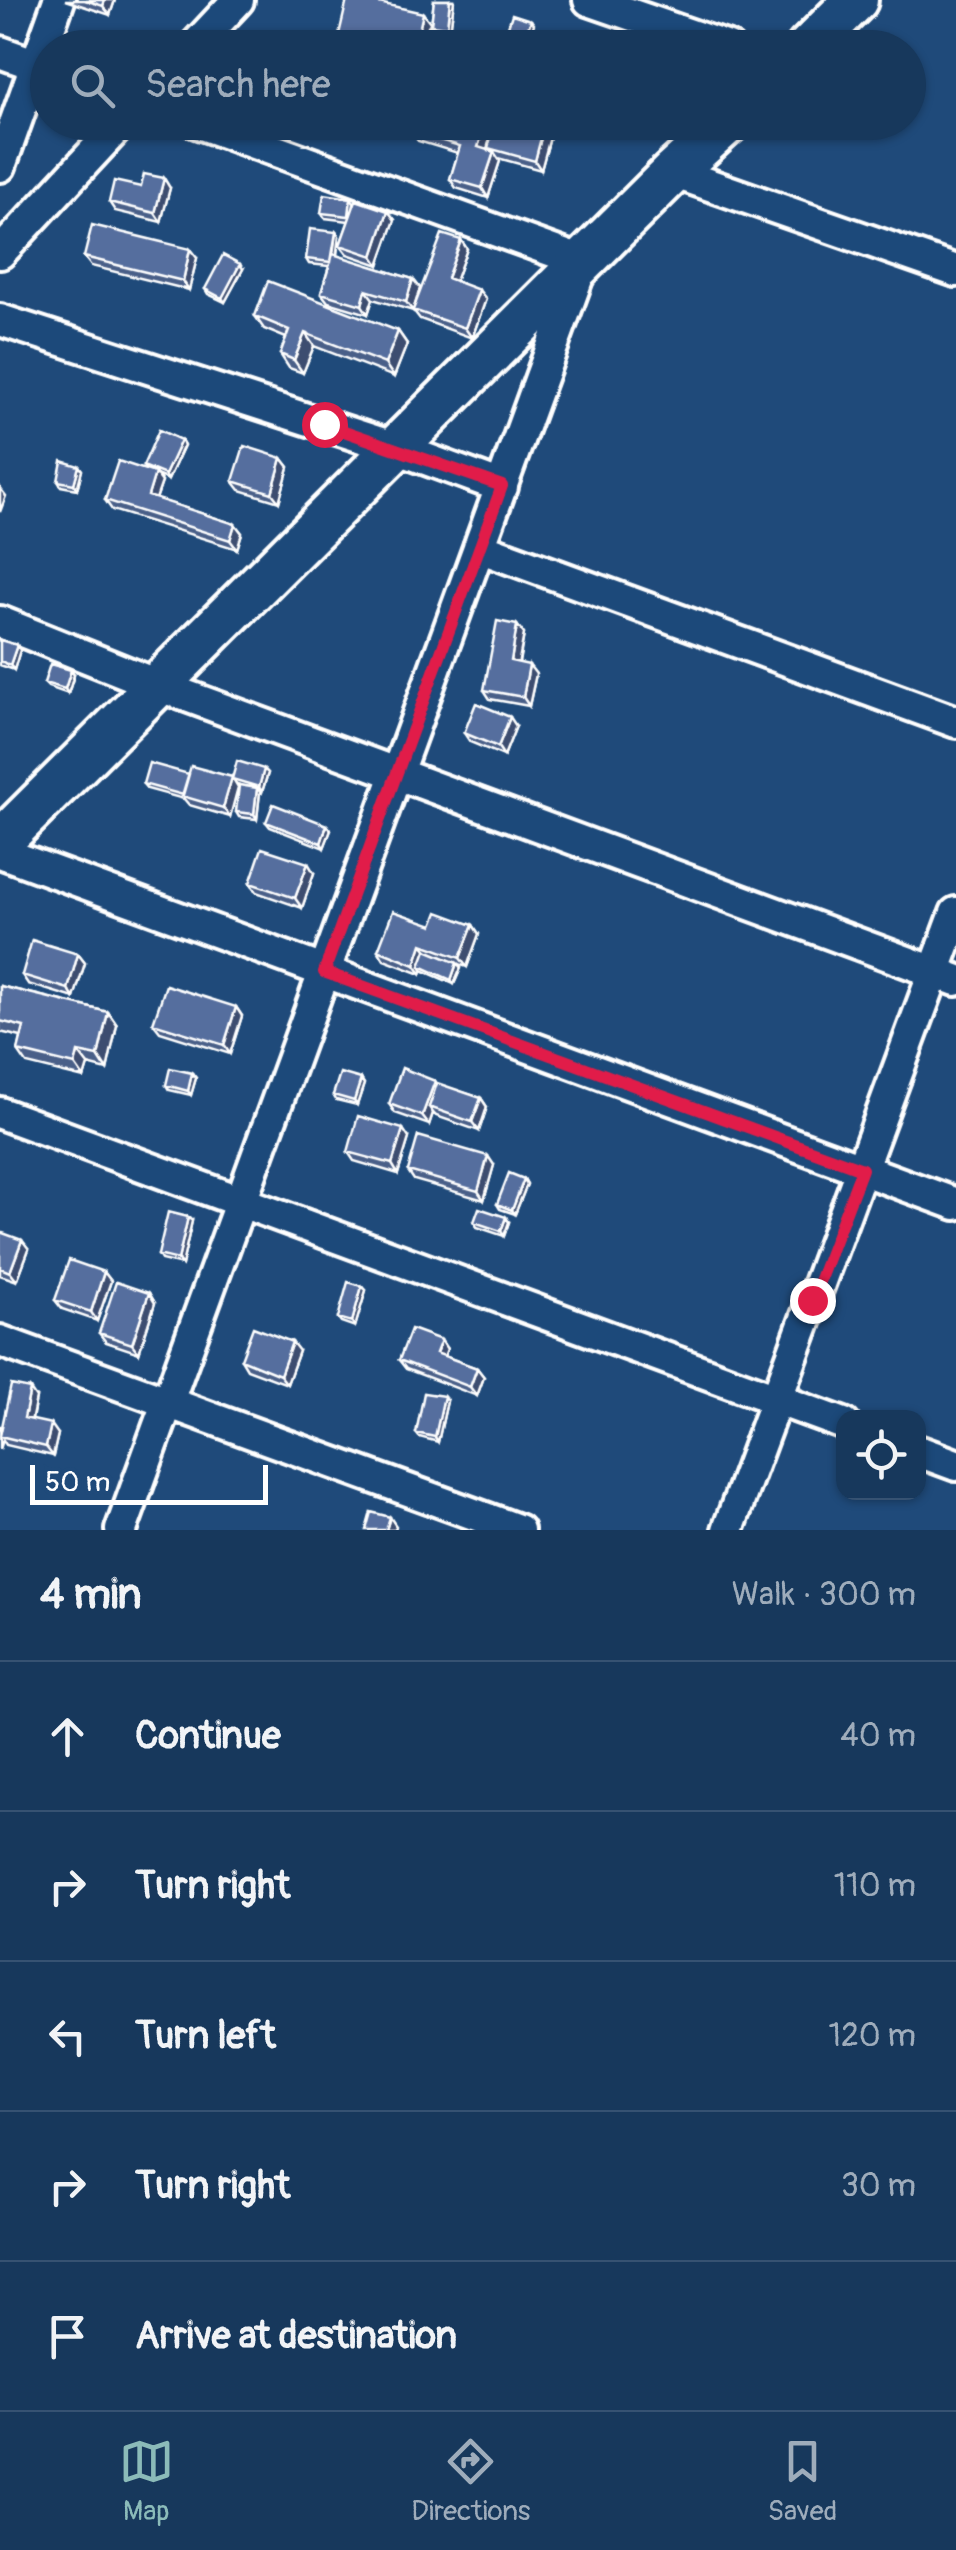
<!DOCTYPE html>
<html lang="en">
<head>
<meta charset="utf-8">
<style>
	:root { --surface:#17385c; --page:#203f62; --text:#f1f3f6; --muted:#9eacbb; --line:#365272; --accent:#8bbbb9 }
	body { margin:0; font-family:Pangolin,sans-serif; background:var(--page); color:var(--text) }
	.controls { position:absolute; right:30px; bottom:30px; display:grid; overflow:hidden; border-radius:20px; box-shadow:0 2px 8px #0004 }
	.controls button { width:90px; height:90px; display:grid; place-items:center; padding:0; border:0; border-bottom:2px solid var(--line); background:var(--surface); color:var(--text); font:50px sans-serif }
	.scale { position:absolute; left:30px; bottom:25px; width:238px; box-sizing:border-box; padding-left:10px; border:5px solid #fff; border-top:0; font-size:28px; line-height:35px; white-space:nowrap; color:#fff; -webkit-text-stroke:8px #1f4a7a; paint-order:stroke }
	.stop { position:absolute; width:30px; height:30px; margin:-22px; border:8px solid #e11d48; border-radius:50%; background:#fff }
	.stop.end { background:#e11d48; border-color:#fff; box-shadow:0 2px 10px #0008 }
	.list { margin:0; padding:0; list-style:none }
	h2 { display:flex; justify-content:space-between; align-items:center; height:130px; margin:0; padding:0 40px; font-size:42px }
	h2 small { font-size:32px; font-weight:400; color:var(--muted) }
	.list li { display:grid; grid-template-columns:65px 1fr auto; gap:30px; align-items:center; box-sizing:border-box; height:150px; padding:0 40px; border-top:2px solid var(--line) }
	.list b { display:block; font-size:38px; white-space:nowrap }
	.list em { font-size:32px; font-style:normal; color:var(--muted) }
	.icon { flex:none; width:55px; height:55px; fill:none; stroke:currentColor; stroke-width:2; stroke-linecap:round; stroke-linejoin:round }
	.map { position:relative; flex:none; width:956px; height:1530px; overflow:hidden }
	.search { position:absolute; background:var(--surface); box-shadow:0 2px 8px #0004; left:30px; right:30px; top:30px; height:110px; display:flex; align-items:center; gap:25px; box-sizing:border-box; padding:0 35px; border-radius:55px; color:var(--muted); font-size:38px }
	.sheet { height:880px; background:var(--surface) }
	nav { display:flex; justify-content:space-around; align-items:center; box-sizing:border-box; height:140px; border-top:2px solid var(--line); background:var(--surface); font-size:28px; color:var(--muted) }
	nav a { display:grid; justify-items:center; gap:5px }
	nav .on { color:var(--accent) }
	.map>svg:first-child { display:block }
</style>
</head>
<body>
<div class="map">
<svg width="956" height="1530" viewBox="0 0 956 1530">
	<rect width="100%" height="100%" fill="#1f4a7a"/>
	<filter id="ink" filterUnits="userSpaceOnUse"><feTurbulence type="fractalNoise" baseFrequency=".01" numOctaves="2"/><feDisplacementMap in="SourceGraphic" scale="20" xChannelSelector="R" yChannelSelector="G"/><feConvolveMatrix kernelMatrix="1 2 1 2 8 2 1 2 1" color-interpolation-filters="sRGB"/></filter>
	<g filter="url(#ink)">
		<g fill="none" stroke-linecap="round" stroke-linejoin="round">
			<g stroke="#fff" stroke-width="38">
				<path id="street" d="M589 0 728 48
					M193 48 238 0
					M0 52 48 69
					M0 166 59 0
					M673 172 956 271
					M0 253 122 122
					M0 320 396 448 502 487
					M479 547 956 722
					M0 622 157 685 956 980
					M0 852 956 1204
					M0 1113 844 1424
					M0 1341 518 1530
					M918 1451 956 1465
					M121 1530 583 262 196 122
					M728 1530 956 913"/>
			</g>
			<g stroke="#fff" stroke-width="50">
				<path id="secondary" d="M808 48 856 0
					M0 842 673 172 728 122"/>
			</g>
			<use href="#street" stroke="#1f4a7a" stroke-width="30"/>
			<use href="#secondary" stroke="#1f4a7a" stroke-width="42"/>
		</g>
		<path fill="#495f88" stroke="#fff" stroke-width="2.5" d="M65 0H115L110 15Z
			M434 0H454L450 31 479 45V48H344L338 39 430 22 429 26 432 27 431 25Z
			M495 122H546L552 130 541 170 498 158 500 161 488 198 456 188 450 179 458 153 418 141 411 132 490 150 488 148Z
			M141 187 170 188 161 222 115 211 109 202Z
			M351 198 354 202V206L388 211 395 220 379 265 347 254 340 245 349 221 325 218 321 213Z
			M336 232 339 236 337 256 413 279 420 288 413 311 373 299 368 314 328 302 321 293 329 266 309 264 306 259Z
			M461 240 467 249 455 281 486 299 472 338 420 319 413 310Z
			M84 257 197 258 189 290 91 266Z
			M243 269 225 302 208 294 205 289Z
			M255 316 398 331 407 344 394 377 314 346 303 373 289 368 280 354 286 338 264 329Z
			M181 440 184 445 168 480 156 475 162 482 156 499 235 524 242 533 237 549 112 510 105 500 146 470 143 466Z
			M282 458 289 467 279 502 240 490 233 481Z
			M79 466 82 470 77 489 61 486 58 481Z
			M517 625 524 634 519 663 536 674 529 706 490 699 484 690Z
			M0 640 17 645 20 650 14 670 0 665Z
			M74 675 68 694 48 687 44 683Z
			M516 726 504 756 470 742 464 733Z
			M264 769 268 773 262 792 260 791 257 819 239 817 236 812 242 786 237 784 238 787 230 817 189 805 184 799 147 789 143 784 189 774 232 777Z
			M266 822 327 825 331 830 324 848 270 827Z
			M314 873 302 908 256 892 250 883Z
			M433 925H473L479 934 467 967 458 964 461 968 454 984 422 970 421 974 384 960 378 950Z
			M78 954 85 963 74 998 28 984 22 975Z
			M0 986 108 1012 117 1025 107 1070 88 1065 84 1078 27 1064 18 1051 21 1037 0 1032Z
			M236 1007 242 1016 230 1054 160 1032 153 1023Z
			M192 1073 196 1078 191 1095 169 1090 166 1085Z
			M361 1079 364 1084 357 1105 336 1100 333 1095Z
			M435 1081 437 1084 481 1098 487 1107 479 1131 436 1116 433 1113 429 1125 395 1113 389 1104Z
			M409 1138 398 1174 354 1161 348 1152Z
			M494 1165 484 1200 414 1180 408 1171Z
			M524 1179 527 1184 515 1214 500 1209 497 1204Z
			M192 1221 182 1265 161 1260 158 1255Z
			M474 1222H509L504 1236 477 1227Z
			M0 1232 29 1249 17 1281 0 1275Z
			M104 1272 111 1281 97 1321 62 1309 55 1300Z
			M362 1286 366 1290 355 1327 341 1322 338 1318Z
			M149 1293 155 1303 139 1353 106 1342 99 1333Z
			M447 1349 444 1356 477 1368 484 1377 477 1396 406 1369 399 1360Z
			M299 1351 287 1384 247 1369 241 1359Z
			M36 1398 32 1420 58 1434 53 1456 6 1445 3 1440 0 1449V1426L2 1427Z
			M447 1401 438 1442 419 1437 416 1433Z"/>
		<path fill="#3c4d6f" stroke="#fff" stroke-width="2.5" d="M105 0H115L110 15 103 6Z
			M450 0H454L450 32 447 27Z
			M423 13 430 22 424 48H415Z
			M531 20 534 24 526 48H521Z
			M473 36 479 45V48H470Z
			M486 122H490L493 128 485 156 478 147Z
			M545 122 552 130 541 170 535 161Z
			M494 152 500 161 488 198 482 188Z
			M164 178 170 188 161 222 155 213Z
			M388 211 395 220 379 265 373 256Z
			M336 232 339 236 335 267 332 262Z
			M461 240 467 249 453 287 447 278Z
			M190 249 197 258 189 290 183 281Z
			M240 264 243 269 225 302 222 298Z
			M413 279 420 288 413 311 406 302Z
			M366 290 373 299 368 314 362 305Z
			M479 290 486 299 472 338 465 328Z
			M398 331 407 344 394 377 385 364Z
			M305 333 314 346 303 373 294 360Z
			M181 440 184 445 168 480 165 475Z
			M282 458 289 467 279 502 272 493Z
			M79 466 82 470 77 489 74 484Z
			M155 473 162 482 154 505 148 496Z
			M0 488 6 496 0 512Z
			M235 524 242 533 237 549 230 540Z
			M517 625 524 634 517 671 511 661Z
			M17 645 20 650 14 670 10 665Z
			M529 665 536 674 529 706 523 697Z
			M71 670 74 675 68 694 65 689Z
			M510 717 516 726 504 756 498 747Z
			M264 769 268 773 262 792 259 787Z
			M232 777 238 787 230 817 223 808Z
			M257 788 260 792 257 819 254 814Z
			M327 825 331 830 324 848 321 843Z
			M308 863 314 873 302 908 295 898Z
			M473 925 479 934 467 967 460 958Z
			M422 944 429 953 420 966 422 970 421 974 415 965Z
			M78 954 85 963 74 998 68 989Z
			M457 963 461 968 454 984 451 980Z
			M236 1007 242 1016 230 1054 224 1045Z
			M108 1012 117 1025 107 1070 98 1056Z
			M78 1052 88 1065 84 1078 75 1065Z
			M192 1073 196 1078 191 1095 188 1091Z
			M361 1079 364 1084 357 1105 354 1101Z
			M435 1081 442 1090 429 1107 433 1113 429 1125 422 1116Z
			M481 1098 487 1107 479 1131 472 1122Z
			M403 1129 409 1138 398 1174 392 1164Z
			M488 1156 494 1165 484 1200 478 1191Z
			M524 1179 527 1184 515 1214 512 1210Z
			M188 1217 192 1221 182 1265 178 1260Z
			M506 1217 509 1222 504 1236 501 1231Z
			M22 1240 29 1249 17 1281 10 1272Z
			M104 1272 111 1281 97 1321 91 1312Z
			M362 1286 366 1290 355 1327 352 1322Z
			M149 1293 155 1303 139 1353 132 1344Z
			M441 1340 447 1349 442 1362 436 1353Z
			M292 1342 299 1351 287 1384 280 1375Z
			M477 1368 484 1377 477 1396 470 1387Z
			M30 1389 36 1398 30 1427 24 1418Z
			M444 1396 447 1401 438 1442 435 1437Z
			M51 1424 58 1434 53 1456 46 1447Z
			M390 1517 396 1526 395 1530H386Z"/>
		<path fill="#556e9e" stroke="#fff" stroke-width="2.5" d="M85 0H105L103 6Z
			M347 0H366L423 13 415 48H374L338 39Z
			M434 0H450L447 27 431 25Z
			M512 14 531 20 521 48H501Z
			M428 26 473 36 470 48H423Z
			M414 122H486L478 147 494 152 482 188 450 179 460 146 411 132Z
			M495 122H545L535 161 488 148Z
			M144 174 164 178 155 213 109 202 114 181 141 187Z
			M324 194 351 198 349 216 321 213Z
			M356 200 388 211 373 256 340 245Z
			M92 225 190 249 183 281 84 257Z
			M310 229 336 232 331 262 306 259Z
			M442 234 461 240 447 278 479 290 465 328 413 310Z
			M333 254 413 279 406 302 366 290 362 305 321 293Z
			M223 255 240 264 222 298 205 289Z
			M268 281 398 331 385 364 305 333 294 360 280 354 289 330 255 316Z
			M159 430 181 440 165 475 143 466Z
			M244 446 282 458 272 493 233 481Z
			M62 461 79 466 74 484 58 481Z
			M118 461 155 473 148 496 235 524 230 540 105 500Z
			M497 621 517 625 511 661 529 665 523 697 484 690Z
			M0 640 17 645 10 665 0 661Z
			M50 664 71 670 65 689 44 683Z
			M476 703 510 717 498 747 464 733Z
			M237 761 264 769 259 787 232 779Z
			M149 763 189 774 183 795 143 784Z
			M191 766 232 777 223 808 182 796Z
			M239 785 257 788 254 814 236 812Z
			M273 804 327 825 321 843 266 822Z
			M262 848 308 863 295 898 250 883Z
			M393 911 433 925 438 912 473 925 460 958 422 944 415 965 378 950Z
			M32 940 78 954 68 989 22 975Z
			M426 950 457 963 451 980 420 966Z
			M166 985 236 1007 224 1045 153 1023Z
			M0 986 108 1012 98 1056 78 1052 75 1065 18 1051 24 1027 0 1021Z
			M170 1068 192 1073 188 1091 166 1085Z
			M402 1068 435 1081 422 1116 389 1104Z
			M340 1073 361 1079 354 1101 333 1095Z
			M437 1083 481 1098 472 1122 429 1107Z
			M358 1116 403 1129 392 1164 348 1152Z
			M418 1136 488 1156 478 1191 408 1171Z
			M509 1173 524 1179 512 1210 497 1204Z
			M479 1208 506 1217 501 1231 474 1222Z
			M168 1212 188 1217 178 1260 158 1255Z
			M0 1232 22 1240 10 1272 0 1268Z
			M69 1260 104 1272 91 1312 55 1300Z
			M116 1282 149 1293 132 1344 99 1333Z
			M348 1282 362 1286 352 1322 338 1318Z
			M253 1327 292 1342 280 1375 241 1359Z
			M411 1329 441 1340 436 1353 477 1368 470 1387 399 1360Z
			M11 1385 30 1389 24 1418 51 1424 46 1447 0 1436Z
			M424 1393 444 1396 435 1437 416 1433Z
			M371 1512 390 1517 386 1530H366Z"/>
	</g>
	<g fill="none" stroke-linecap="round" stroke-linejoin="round" filter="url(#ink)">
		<path stroke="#e11d48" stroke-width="12" d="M324 424 502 486 324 972 862 1169 812 1300"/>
	</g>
</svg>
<div class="controls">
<button><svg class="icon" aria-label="locate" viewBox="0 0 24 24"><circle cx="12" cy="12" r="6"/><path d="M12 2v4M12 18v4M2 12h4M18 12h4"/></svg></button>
</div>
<div class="scale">50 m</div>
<div class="stop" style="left:324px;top:424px"></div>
<div class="stop end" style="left:812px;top:1300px"></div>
<div class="search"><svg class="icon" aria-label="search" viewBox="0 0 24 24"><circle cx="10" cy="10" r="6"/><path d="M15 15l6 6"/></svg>Search here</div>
</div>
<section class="sheet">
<h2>4 min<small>Walk · 300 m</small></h2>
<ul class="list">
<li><svg class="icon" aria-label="ahead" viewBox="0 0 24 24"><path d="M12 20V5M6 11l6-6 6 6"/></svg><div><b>Continue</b></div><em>40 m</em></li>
<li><svg class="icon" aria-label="right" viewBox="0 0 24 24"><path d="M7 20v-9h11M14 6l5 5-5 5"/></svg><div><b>Turn right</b></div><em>110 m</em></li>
<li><svg class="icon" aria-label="left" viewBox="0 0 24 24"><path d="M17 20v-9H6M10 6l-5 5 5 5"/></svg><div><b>Turn left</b></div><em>120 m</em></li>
<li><svg class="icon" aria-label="right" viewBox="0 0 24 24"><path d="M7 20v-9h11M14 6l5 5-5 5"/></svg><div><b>Turn right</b></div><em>30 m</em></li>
<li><svg class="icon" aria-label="arrive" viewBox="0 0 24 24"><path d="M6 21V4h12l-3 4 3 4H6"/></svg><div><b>Arrive at destination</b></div></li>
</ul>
</section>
<nav>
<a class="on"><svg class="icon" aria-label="map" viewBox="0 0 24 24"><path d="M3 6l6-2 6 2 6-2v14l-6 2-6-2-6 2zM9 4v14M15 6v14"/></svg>Map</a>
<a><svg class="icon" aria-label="directions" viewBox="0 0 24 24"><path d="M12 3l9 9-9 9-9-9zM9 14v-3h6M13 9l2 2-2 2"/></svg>Directions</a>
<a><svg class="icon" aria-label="saved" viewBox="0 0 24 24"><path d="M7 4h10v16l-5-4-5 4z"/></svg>Saved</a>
</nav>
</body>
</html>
